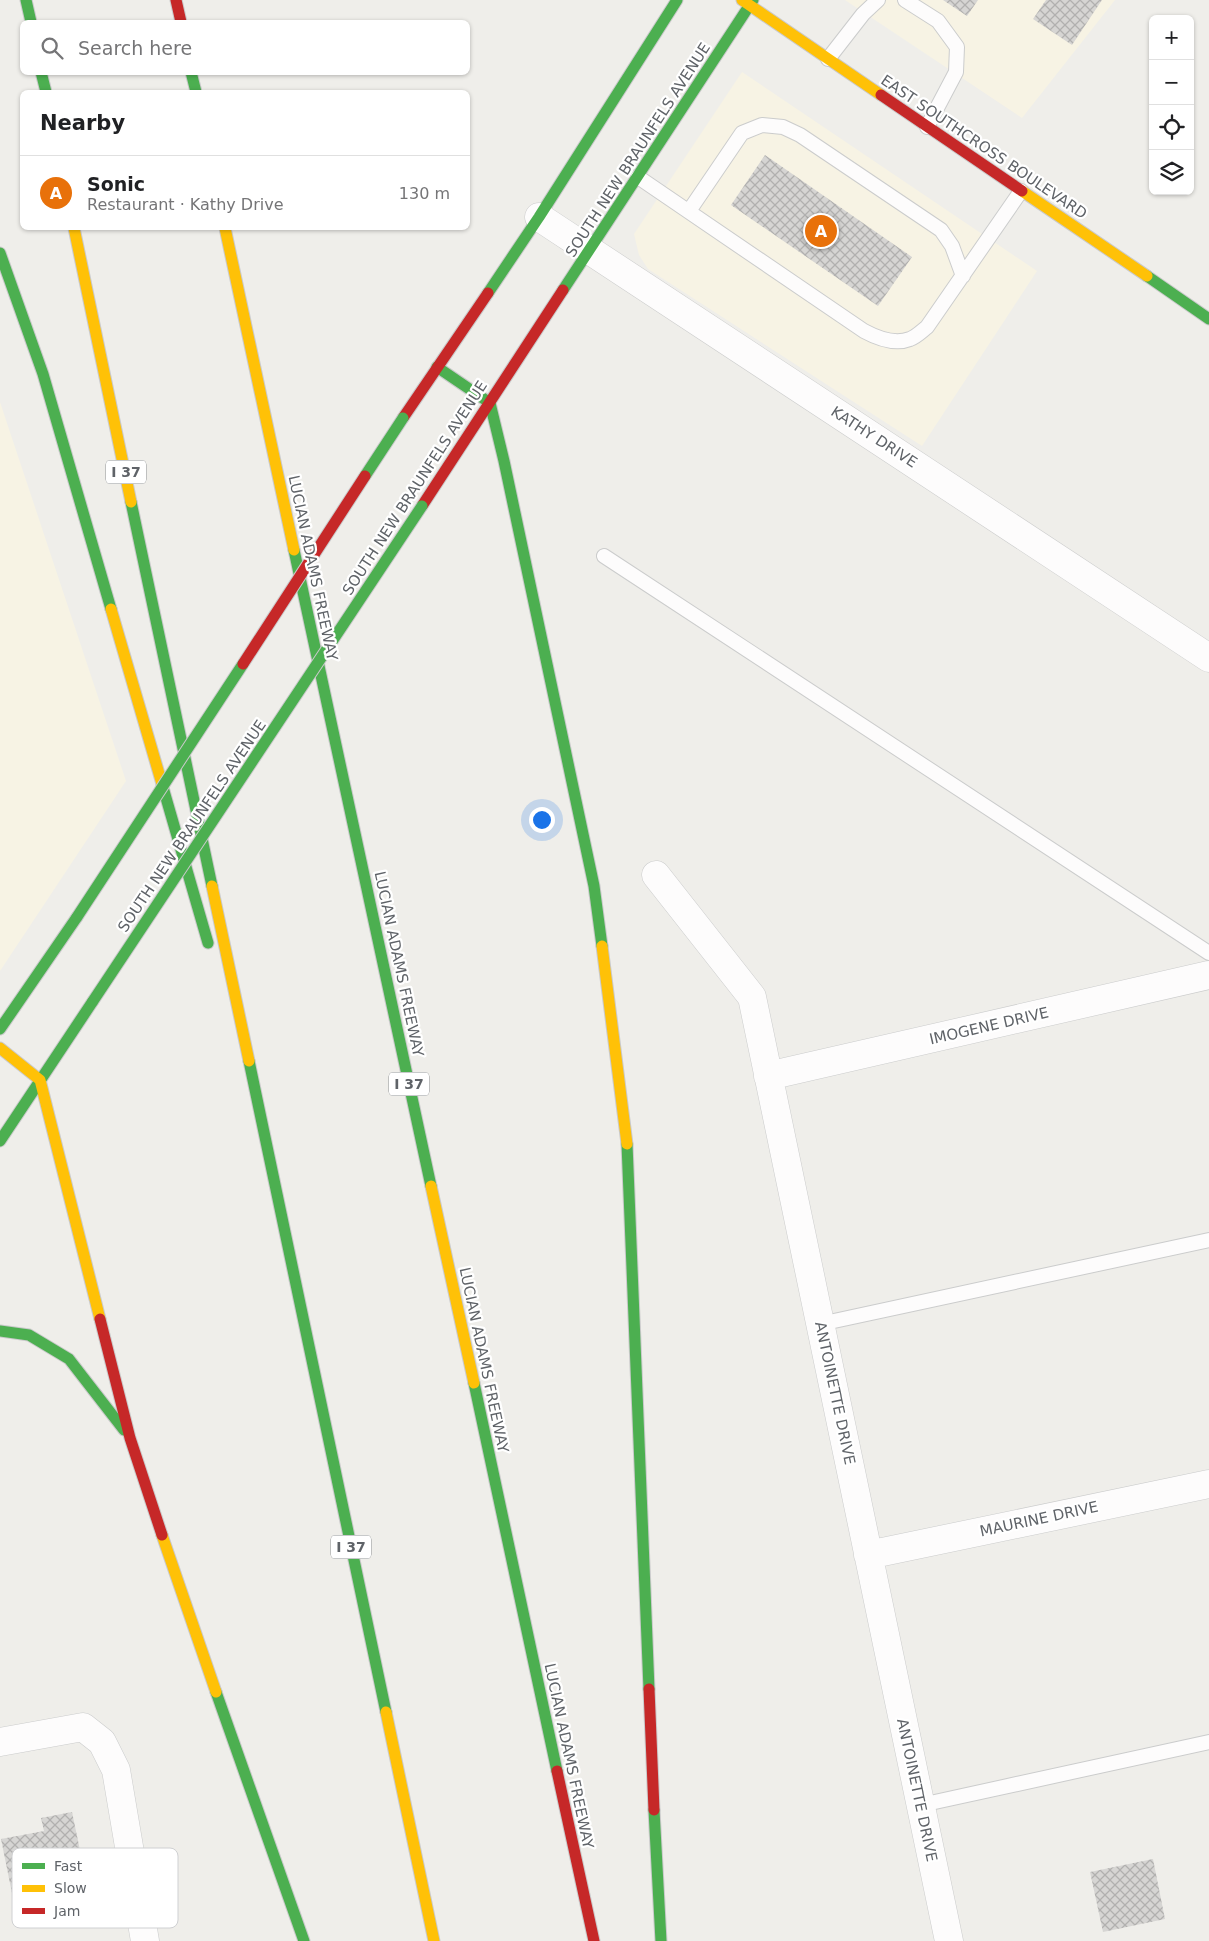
<!DOCTYPE html>
<html lang="en">
<head>
<meta charset="utf-8">
<style>
	:root { --surface:#fff; --page:#f6f6f6; --text:#202124; --muted:#757577; --line:#e0e0e0; --accent:#919496 }
	body { margin:0; font-family:"DejaVu Sans",sans-serif; background:var(--page); color:var(--text) }
	.controls { position:absolute; right:15px; top:15px; display:grid; overflow:hidden; border-radius:8px; box-shadow:0 1px 4px #0004 }
	.controls button { width:45px; height:45px; display:grid; place-items:center; padding:0; border:0; border-bottom:1px solid var(--line); background:var(--surface); color:var(--text); font:25px sans-serif }
	.you { position:absolute; left:541px; top:819px; width:18px; height:18px; margin:-12px; border:4px solid #fff; border-radius:50%; background:#1a73e8; box-shadow:0 0 0 8px #1a73e833 }
	.badge { display:grid; place-items:center; width:32px; height:32px; border-radius:50%; background:var(--accent); color:#fff; font-size:16px; font-weight:700 }
	.pin { position:absolute; translate:-50% -50%; border:2px solid #fff; box-shadow:0 1px 5px #0006 }
	.list { margin:0; padding:0; list-style:none }
	h2 { display:flex; justify-content:space-between; align-items:center; height:65px; margin:0; padding:0 20px; font-size:21px }
	h2 small { font-size:16px; font-weight:400; color:var(--muted) }
	.list li { display:grid; grid-template-columns:32px 1fr auto; gap:15px; align-items:center; box-sizing:border-box; height:75px; padding:0 20px; border-top:1px solid var(--line) }
	.list b { display:block; font-size:19px; white-space:nowrap }
	.list p { margin:0; font-size:16px; white-space:nowrap; color:var(--muted) }
	.list em { font-size:16px; font-style:normal; color:var(--muted) }
	.icon { flex:none; width:28px; height:28px; fill:none; stroke:currentColor; stroke-width:2; stroke-linecap:round; stroke-linejoin:round }
	.map { position:relative; flex:none; width:1209px; height:1941px; overflow:hidden }
	.search { position:absolute; background:var(--surface); box-shadow:0 1px 4px #0004; left:20px; top:20px; width:450px; height:55px; display:flex; align-items:center; gap:12px; box-sizing:border-box; padding:0 18px; border-radius:8px; color:var(--muted); font-size:19px }
	.panel { position:absolute; background:var(--surface); box-shadow:0 1px 4px #0004; left:20px; top:90px; width:450px; height:140px; border-radius:8px }
	.map>svg:first-child { display:block }
</style>
</head>
<body>
<div class="map">
<svg width="1209" height="1941" viewBox="0 0 1209 1941">
	<defs>
		<pattern id="building-cross-hatch" width="8" height="8" patternUnits="userSpaceOnUse" patternTransform="scale(1.25)"><rect width="8" height="8" fill="#d6d5d3"/><path d="M0 0l8 8M0 8l8-8" fill="none" stroke="#b1b0af"/></pattern>
	</defs>
	<rect width="100%" height="100%" fill="#efeeea"/>
	<path fill="#f7f3e4" d="M845 0H1115L1022 118Z
		M742 72 1037 271 922 446 648 269 639 255 634 234Z
		M0 402 126 781 0 971Z"/>
	<path fill="url(#building-cross-hatch)" d="M943 0H978L967 16Z
		M1046 0H1102L1072 45 1033 19Z
		M765 155 912 257 878 306 731 205Z
		M72 1812 81 1855 60 1859 62 1866 34 1872 40 1898 14 1903 1 1839 44 1831 41 1818Z
		M1153 1859 1165 1919 1103 1932 1090 1872Z"/>
	<g fill="none" stroke-linecap="round" stroke-linejoin="round">
		<g stroke="#cbcccc" stroke-width="16">
			<path id="lane" d="M905 0 938 21 957 47 956 72 927 127
				M828 59 863 14 878 0
				M638 177 864 331C877 338 895 345 910 339 916 337 922 331 927 327L1021 191
				M689 211 742 133 762 125 783 127 800 135 941 230 952 246 963 276
				M604 556 1209 953
				M820 1324 1209 1240
				M921 1805 1209 1742"/>
		</g>
		<g stroke="#cbcccc" stroke-width="29">
			<path id="street" d="M539 217 1209 658
				M656 875 752 997 949 1941
				M768 1076 1209 975
				M868 1555 1209 1484
				M0 1742 83 1727 102 1742 116 1770 145 1941"/>
		</g>
		<g stroke="#cacacb" stroke-width="13">
			<path id="fast" d="M26 0 31 22
				M41 72 46 92
				M191 72 196 92
				M0 253 43 374 111 609
				M1147 276 1209 319
				M563 290 753 0
				M488 293 539 217 677 0
				M437 367 490 403 504 461 594 886 602 946
				M131 502 212 886
				M294 550 431 1186
				M162 784 208 943
				M0 1029 77 917
				M249 1061 386 1712
				M0 1141 93 1001
				M627 1144 649 1689
				M0 1331 29 1335 69 1359 124 1430
				M474 1383 557 1771
				M216 1692 304 1941
				M654 1810 661 1941"/>
		</g>
		<g stroke="#cacacb" stroke-width="13">
			<path id="slow" d="M742 0 881 95
				M1022 191 1147 276
				M74 228 131 502
				M225 228 294 550
				M111 609 162 784
				M212 886 249 1061
				M602 946 627 1144
				M0 1048 40 1080 100 1319
				M431 1186 474 1383
				M162 1535 216 1692
				M386 1712 434 1941"/>
		</g>
		<g stroke="#cacacb" stroke-width="13">
			<path id="jam" d="M176 0 181 22
				M881 95 1022 191
				M403 418 488 293
				M422 506 563 290
				M100 1319 130 1438 162 1535
				M649 1689 654 1810
				M557 1771 594 1941"/>
		</g>
		<use href="#lane" stroke="#fdfcfc" stroke-width="14"/>
		<use href="#street" stroke="#fdfcfc" stroke-width="28"/>
		<use href="#fast" stroke="#4caf50" stroke-width="11"/>
		<use href="#slow" stroke="#ffc107" stroke-width="11"/>
		<use href="#jam" stroke="#c62828" stroke-width="11"/>
		<g stroke="#cacacb" stroke-width="13" stroke-linecap="butt">
			<path id="fast-bridge" d="M365 476 403 418
				M77 917 243 664
				M93 1001 422 506"/>
		</g>
		<g stroke="#cacacb" stroke-width="13" stroke-linecap="butt">
			<path id="jam-bridge" d="M243 664 365 476"/>
		</g>
		<use href="#fast-bridge" stroke="#4caf50" stroke-width="11"/>
		<use href="#jam-bridge" stroke="#c62828" stroke-width="11"/>
	</g>
	<g text-anchor="middle" dominant-baseline="central" stroke-width="4.5" stroke-linejoin="round" paint-order="stroke">
		<g fill="#fff" stroke="#8f9295" stroke-width="1">
			<rect x="106" y="460.5" width="40" height="23" rx="4"/>
			<rect x="389" y="1072.5" width="40" height="23" rx="4"/>
			<rect x="331" y="1535.5" width="40" height="23" rx="4"/>
		</g>
		<g font-size="14" font-weight="bold" fill="#5f6368">
			<text x="126" y="472">I 37</text>
			<text x="409" y="1084">I 37</text>
			<text x="351" y="1547">I 37</text>
		</g>
		<g font-size="15" fill="#5f6368" stroke="#fff">
			<text transform="translate(984 147) rotate(34)">EAST SOUTHCROSS BOULEVARD</text>
			<text transform="translate(638 150) rotate(-57)">SOUTH NEW BRAUNFELS AVENUE</text>
			<text transform="translate(874 437) rotate(33)">KATHY DRIVE</text>
			<text transform="translate(415 488) rotate(-57)">SOUTH NEW BRAUNFELS AVENUE</text>
			<text transform="translate(313 568) rotate(78)">LUCIAN ADAMS FREEWAY</text>
			<text transform="translate(192 826) rotate(-56)">SOUTH NEW BRAUNFELS AVENUE</text>
			<text transform="translate(399 964) rotate(78)">LUCIAN ADAMS FREEWAY</text>
			<text transform="translate(989 1026) rotate(-13)">IMOGENE DRIVE</text>
			<text transform="translate(484 1360) rotate(78)">LUCIAN ADAMS FREEWAY</text>
			<text transform="translate(835 1393) rotate(78)">ANTOINETTE DRIVE</text>
			<text transform="translate(1039 1519) rotate(-12)">MAURINE DRIVE</text>
			<text transform="translate(569 1756) rotate(78)">LUCIAN ADAMS FREEWAY</text>
			<text transform="translate(917 1790) rotate(78)">ANTOINETTE DRIVE</text>
		</g>
	</g>
	<rect x="12" y="1848" width="166" height="80" rx="8" fill="#fff" stroke="#cfd0d2" stroke-width="1"/>
	<rect x="22" y="1863" width="23" height="6" fill="#4caf50"/>
	<rect x="22" y="1885" width="23" height="7" fill="#ffc107"/>
	<rect x="22" y="1908" width="23" height="6" fill="#c62828"/>
	<g font-size="14" fill="#5f6368">
		<text x="54" y="1871">Fast</text>
		<text x="54" y="1893">Slow</text>
		<text x="54" y="1916">Jam</text>
	</g>
</svg>
<div class="controls">
<button>+</button>
<button>−</button>
<button><svg class="icon" aria-label="locate" viewBox="0 0 24 24"><circle cx="12" cy="12" r="6"/><path d="M12 2v4M12 18v4M2 12h4M18 12h4"/></svg></button>
<button><svg class="icon" aria-label="layers" viewBox="0 0 24 24"><path d="M12 4l9 5-9 5-9-5zM3 14l9 5 9-5"/></svg></button>
</div>
<div class="you"></div>
<div class="pin badge" style="left:821px;top:231px;background:#e8710a">A</div>
<div class="search"><svg class="icon" aria-label="search" viewBox="0 0 24 24"><circle cx="10" cy="10" r="6"/><path d="M15 15l6 6"/></svg>Search here</div>
<section class="panel">
<h2>Nearby<small></small></h2>
<ul class="list">
<li><span class="badge" style="background:#e8710a">A</span><div><b>Sonic</b><p>Restaurant · Kathy Drive</p></div><em>130 m</em></li>
</ul>
</section>
</div>
</body>
</html>
